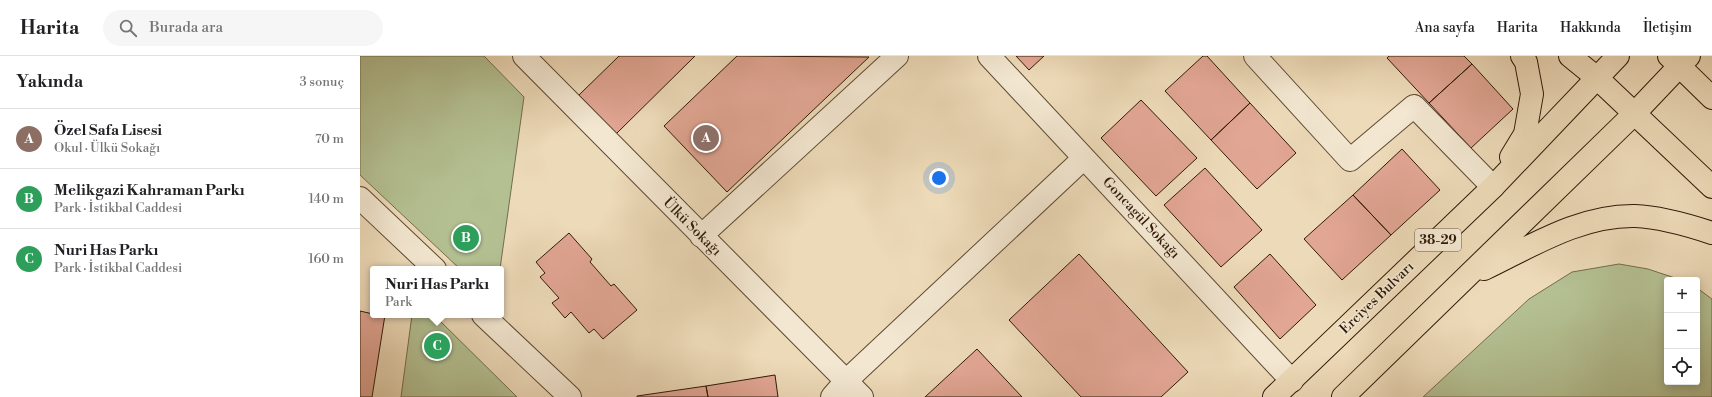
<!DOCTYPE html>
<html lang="tr">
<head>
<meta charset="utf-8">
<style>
	:root { --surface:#fff; --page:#f6f6f6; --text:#202124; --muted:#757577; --line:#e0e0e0; --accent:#2563eb }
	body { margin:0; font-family:"Libre Bodoni",serif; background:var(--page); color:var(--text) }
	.controls { position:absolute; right:12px; bottom:12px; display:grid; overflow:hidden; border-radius:4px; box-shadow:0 2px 10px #0003 }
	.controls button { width:36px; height:36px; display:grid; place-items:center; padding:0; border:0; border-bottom:1px solid var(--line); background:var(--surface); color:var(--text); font:20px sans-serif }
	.you { position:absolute; left:579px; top:122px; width:14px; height:14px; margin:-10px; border:3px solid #fff; border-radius:50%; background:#1a73e8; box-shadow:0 0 0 6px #1a73e833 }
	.badge { display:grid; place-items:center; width:26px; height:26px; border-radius:50%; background:var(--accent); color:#fff; font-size:13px; font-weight:700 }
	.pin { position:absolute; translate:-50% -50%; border:2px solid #fff; box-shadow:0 1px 4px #0006 }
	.popup { position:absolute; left:10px; top:210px; width:134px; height:52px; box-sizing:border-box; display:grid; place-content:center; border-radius:4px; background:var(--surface); filter:drop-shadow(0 1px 3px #0005); font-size:13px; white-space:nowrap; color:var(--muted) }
	.popup b { font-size:15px; color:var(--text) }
	.popup::after { content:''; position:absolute; left:50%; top:100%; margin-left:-8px; border:8px solid transparent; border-top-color:var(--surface) }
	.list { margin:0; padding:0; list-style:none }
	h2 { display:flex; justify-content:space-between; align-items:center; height:52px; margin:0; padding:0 16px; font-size:17px }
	h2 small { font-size:13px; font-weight:400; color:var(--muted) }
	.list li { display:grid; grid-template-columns:26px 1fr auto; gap:12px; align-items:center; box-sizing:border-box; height:60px; padding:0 16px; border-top:1px solid var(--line) }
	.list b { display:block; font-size:15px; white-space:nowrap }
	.list p { margin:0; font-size:13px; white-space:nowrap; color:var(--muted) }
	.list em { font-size:13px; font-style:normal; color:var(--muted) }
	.icon { flex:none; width:22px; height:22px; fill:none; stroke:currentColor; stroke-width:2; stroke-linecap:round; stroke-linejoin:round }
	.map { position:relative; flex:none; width:1352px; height:341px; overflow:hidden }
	header { display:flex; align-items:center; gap:24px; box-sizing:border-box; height:56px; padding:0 20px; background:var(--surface); border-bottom:1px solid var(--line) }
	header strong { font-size:19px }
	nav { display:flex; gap:22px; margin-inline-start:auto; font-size:14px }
	.search { width:280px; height:36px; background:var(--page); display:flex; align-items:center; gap:10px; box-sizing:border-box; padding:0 14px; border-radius:22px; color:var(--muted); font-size:15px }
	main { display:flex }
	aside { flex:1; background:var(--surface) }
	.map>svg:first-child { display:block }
</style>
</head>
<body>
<header>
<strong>Harita</strong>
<div class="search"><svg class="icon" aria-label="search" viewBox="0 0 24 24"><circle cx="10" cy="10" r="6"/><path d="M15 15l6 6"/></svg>Burada ara</div>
<nav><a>Ana sayfa</a><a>Harita</a><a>Hakkında</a><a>İletişim</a></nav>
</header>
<main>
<aside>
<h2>Yakında<small>3 sonuç</small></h2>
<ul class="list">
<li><span class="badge" style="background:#8d6e63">A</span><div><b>Özel Safa Lisesi</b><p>Okul · Ülkü Sokağı</p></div><em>70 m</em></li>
<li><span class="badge" style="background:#2e9e5b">B</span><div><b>Melikgazi Kahraman Parkı</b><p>Park · İstikbal Caddesi</p></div><em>140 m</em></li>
<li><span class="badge" style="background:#2e9e5b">C</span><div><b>Nuri Has Parkı</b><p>Park · İstikbal Caddesi</p></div><em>160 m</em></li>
</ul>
</aside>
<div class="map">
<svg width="1352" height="341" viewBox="0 0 1352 341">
	<rect width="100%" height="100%" fill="#eddab8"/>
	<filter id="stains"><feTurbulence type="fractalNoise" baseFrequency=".005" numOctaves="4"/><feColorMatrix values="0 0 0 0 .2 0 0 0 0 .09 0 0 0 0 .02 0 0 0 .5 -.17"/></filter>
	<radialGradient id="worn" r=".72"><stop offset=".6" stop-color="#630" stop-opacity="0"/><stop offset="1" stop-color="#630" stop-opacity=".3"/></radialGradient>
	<path fill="#b4c092" stroke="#726d4d" d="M0 0H124L164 41 140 213H100L0 119Z
		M1259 208 1288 213 1321 224H1307V326H1337V232L1352 243V341H1063L1169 243 1212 216Z
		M52 259H74L157 341H41Z"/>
	<path fill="#e2a694" stroke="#2f1a08" d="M259 0H335L256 78 219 39Z
		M377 0 509 1 367 136 304 70Z
		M656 0H684L669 14Z
		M843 0H847L890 47 851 84 805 35Z
		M1029 0H1104L1112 8 1069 47 1027 2Z
		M1112 8 1153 53 1111 92 1069 47Z
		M781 44 837 102 796 140 741 82Z
		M890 47 936 97 897 133 851 84Z
		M1042 93 1080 134 1031 179 993 139Z
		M845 112 902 174 861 211 804 149Z
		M993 139 1031 179 982 224 944 183Z
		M209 177 232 203 230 206 251 230 254 228 277 254 243 283 234 273 229 277 211 256 205 262 192 247 199 242 180 221 185 217 176 206Z
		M719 198 828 316 801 341H721L649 264Z
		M910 198 956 249 920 283 874 231Z
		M0 255 13 258V259H25L12 341H0Z
		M617 293 662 341H565Z
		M415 319 418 341H348L346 330Z
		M346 330 348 341H277V340Z"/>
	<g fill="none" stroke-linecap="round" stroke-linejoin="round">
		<g stroke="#5e4a34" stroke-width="24">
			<path id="street" d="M164 0 502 341
				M629 0 932 325
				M895 0 990 104 1054 50 1133 131
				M0 142 75 213
				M341 180 537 0
				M123 259 210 341
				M472 341 486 325 724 102"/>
		</g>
		<g stroke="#2f1a08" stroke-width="24">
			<path id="primary" d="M1210 0 1237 22 1352 131
				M1309 0 1352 42
				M1237 22 1258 0
				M1274 58 1329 0"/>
		</g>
		<g stroke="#2f1a08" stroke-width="24">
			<path id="highway" d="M1151 101 1165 78 1172 38 1166 6 1162 0
				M1124 213C1172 190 1220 159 1275 160 1301 161 1328 169 1352 177
				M914 341 1133 131 1237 22
				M983 341 1274 58"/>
		</g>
		<use href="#street" stroke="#f3e7d1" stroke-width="22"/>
		<use href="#primary" stroke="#eddab8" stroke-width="22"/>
		<use href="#highway" stroke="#eddab8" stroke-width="22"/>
	</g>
	<g text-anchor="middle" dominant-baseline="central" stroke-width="3" stroke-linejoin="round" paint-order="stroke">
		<rect fill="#f3e7d1" stroke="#6a5844" stroke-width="1" x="1055" y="173" width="46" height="22" rx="3"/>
		<g font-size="13" font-weight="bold" fill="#2f1a08">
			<text x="1078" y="184">38-29</text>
		</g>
		<g font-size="14" fill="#2f1a08" stroke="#f3e7d1">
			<text transform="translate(781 162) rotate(47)">Goncagül Sokağı</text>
			<text transform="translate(332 171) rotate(45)">Ülkü Sokağı</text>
			<text transform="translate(1017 242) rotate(-44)">Erciyes Bulvarı</text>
		</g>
	</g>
	<rect width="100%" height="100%" filter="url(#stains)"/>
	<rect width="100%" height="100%" fill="url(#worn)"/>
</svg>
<div class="controls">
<button>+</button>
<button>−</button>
<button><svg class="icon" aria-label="locate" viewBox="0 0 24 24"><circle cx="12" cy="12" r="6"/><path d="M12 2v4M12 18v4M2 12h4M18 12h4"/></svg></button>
</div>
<div class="you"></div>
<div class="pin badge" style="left:346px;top:82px;background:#8d6e63">A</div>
<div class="pin badge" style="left:106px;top:182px;background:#2e9e5b">B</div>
<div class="pin badge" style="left:77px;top:290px;background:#2e9e5b">C</div>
<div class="popup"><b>Nuri Has Parkı</b>Park</div>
</div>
</main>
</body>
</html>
